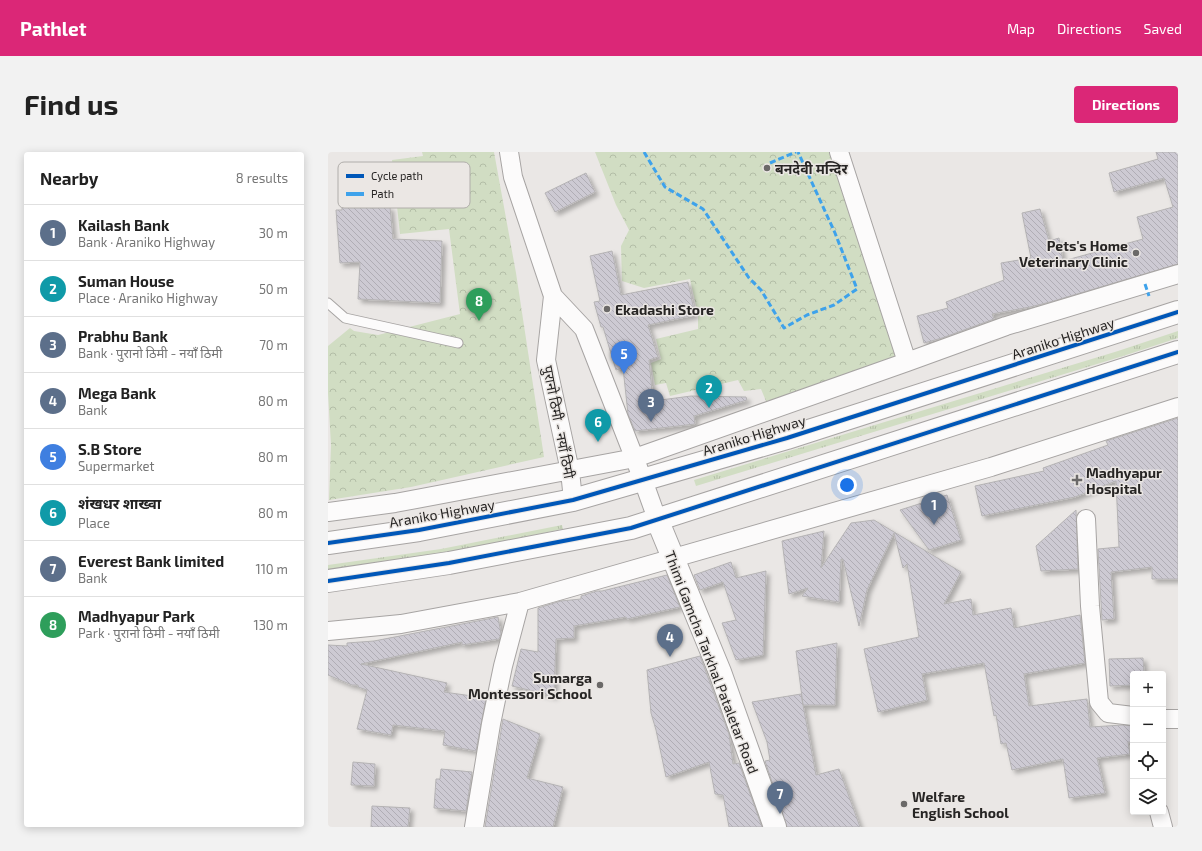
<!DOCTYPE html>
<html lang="en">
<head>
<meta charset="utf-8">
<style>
	:root { --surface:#fff; --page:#f2f2f2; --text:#222; --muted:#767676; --line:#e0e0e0; --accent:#db2777 }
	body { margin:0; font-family:"Exo 2","Noto Sans Devanagari",sans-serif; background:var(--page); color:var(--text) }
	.controls { position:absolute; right:12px; bottom:12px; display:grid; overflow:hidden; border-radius:4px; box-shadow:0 2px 10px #0003 }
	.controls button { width:36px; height:36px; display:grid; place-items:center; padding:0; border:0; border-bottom:1px solid var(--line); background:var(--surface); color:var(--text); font:20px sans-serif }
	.you { position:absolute; left:519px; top:333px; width:14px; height:14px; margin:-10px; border:3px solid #fff; border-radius:50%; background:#1a73e8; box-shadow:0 0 0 6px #1a73e833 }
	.badge { display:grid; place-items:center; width:26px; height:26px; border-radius:50%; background:var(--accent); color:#fff; font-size:13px; font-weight:700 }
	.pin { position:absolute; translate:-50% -33px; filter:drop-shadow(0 1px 2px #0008) }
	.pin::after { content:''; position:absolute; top:21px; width:14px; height:12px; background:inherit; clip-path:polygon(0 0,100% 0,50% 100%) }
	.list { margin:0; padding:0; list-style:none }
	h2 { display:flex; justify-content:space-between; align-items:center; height:52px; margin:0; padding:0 16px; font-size:17px }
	h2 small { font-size:13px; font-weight:400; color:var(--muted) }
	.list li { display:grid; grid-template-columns:26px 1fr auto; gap:12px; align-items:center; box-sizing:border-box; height:56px; padding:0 16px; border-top:1px solid var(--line) }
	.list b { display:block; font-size:15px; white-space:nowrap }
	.list p { margin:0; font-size:13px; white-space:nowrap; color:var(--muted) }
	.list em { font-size:13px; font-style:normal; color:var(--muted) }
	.icon { flex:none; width:22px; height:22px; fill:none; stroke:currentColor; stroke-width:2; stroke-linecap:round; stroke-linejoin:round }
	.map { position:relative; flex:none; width:850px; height:675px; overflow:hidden; border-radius:4px }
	header { display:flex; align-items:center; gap:24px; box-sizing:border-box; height:56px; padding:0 20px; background:var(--accent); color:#fff }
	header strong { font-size:19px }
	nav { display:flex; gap:22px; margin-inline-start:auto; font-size:14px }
	.intro { display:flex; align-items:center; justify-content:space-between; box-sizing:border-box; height:96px; padding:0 24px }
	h1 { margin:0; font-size:28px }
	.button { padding:10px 18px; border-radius:4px; background:var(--accent); color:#fff; font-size:14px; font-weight:700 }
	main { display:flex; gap:24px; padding:0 24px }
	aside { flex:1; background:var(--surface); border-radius:4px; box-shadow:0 2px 10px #0003 }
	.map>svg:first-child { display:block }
</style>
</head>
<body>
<header>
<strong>Pathlet</strong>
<nav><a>Map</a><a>Directions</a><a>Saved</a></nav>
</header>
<div class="intro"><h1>Find us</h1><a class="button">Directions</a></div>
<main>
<aside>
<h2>Nearby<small>8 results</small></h2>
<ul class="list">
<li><span class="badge" style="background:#5c6f8a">1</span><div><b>Kailash Bank</b><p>Bank · Araniko Highway</p></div><em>30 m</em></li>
<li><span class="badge" style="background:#0f9aa8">2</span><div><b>Suman House</b><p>Place · Araniko Highway</p></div><em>50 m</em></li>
<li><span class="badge" style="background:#5c6f8a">3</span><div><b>Prabhu Bank</b><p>Bank · पुरानो ठिमी - नयाँ ठिमी</p></div><em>70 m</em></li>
<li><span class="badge" style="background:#5c6f8a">4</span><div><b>Mega Bank</b><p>Bank</p></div><em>80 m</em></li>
<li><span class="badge" style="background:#3f7fe0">5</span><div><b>S.B Store</b><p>Supermarket</p></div><em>80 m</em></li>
<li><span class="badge" style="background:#0f9aa8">6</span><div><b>शंखधर शाख्वा</b><p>Place</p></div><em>80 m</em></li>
<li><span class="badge" style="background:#5c6f8a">7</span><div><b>Everest Bank limited</b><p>Bank</p></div><em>110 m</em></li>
<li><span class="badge" style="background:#2e9e5b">8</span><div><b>Madhyapur Park</b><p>Park · पुरानो ठिमी - नयाँ ठिमी</p></div><em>130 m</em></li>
</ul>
</aside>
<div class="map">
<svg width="850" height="675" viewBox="0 0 850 675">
	<defs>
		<pattern id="grass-tufts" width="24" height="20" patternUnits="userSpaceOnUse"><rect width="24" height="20" fill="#d1ddc3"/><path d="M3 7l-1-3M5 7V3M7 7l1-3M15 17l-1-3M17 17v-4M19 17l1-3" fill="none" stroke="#b3bea7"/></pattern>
		<pattern id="forest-crowns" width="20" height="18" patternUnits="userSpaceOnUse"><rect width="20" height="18" fill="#d1ddc3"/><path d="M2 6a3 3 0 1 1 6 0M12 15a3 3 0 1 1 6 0" fill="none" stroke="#b3bea7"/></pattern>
		<pattern id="building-back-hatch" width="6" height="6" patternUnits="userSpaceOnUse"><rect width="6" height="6" fill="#cdcad3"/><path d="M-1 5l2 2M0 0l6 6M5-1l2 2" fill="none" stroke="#b0adb5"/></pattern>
		<filter id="shadow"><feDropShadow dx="3.5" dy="3.5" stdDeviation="2" flood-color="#0004"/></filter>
	</defs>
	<rect width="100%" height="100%" fill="#eae7e5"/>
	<path fill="url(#grass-tufts)" d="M850 179V186L792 205 368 334 366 328 790 199Z
		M234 373 235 377 114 402 0 418V413L113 397Z"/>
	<path fill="url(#forest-crowns)" d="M94 0H166L188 121 216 305 83 335 1 348 3 293 0 241V194L22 176 26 179 50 183 132 162 121 77 72 82 64 8 95 4Z
		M267 0H503L573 205 497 239 438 249 433 237 416 239 410 228 342 244 338 231 327 233 323 211 333 207 328 187 370 177V163L362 127 316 136 294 129 293 94 301 78 288 53Z"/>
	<path fill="url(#building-back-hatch)" stroke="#b5b3b4" filter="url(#shadow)" d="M828 0H850V112L722 150 702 155 664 162 666 167 614 186 596 191 589 164 620 156 618 150 676 128 673 111 703 106 694 61 712 57 721 89 731 86 735 109 815 87 809 65 845 55 836 26 786 40 781 21 830 7Z
		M14 17H43L42 56 62 55 65 87 114 89 112 151 30 147 32 110 12 111 8 58H14Z
		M258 21 267 40 227 60 217 41Z
		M284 99 293 143 360 130 367 163 320 173 330 205 321 208 325 249 363 244 418 245 419 248 366 264 367 272 307 279 300 262 295 216 288 218 275 175H273L266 150 272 149 262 104Z
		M850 266V427H824V415L783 420 786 467 774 468 770 397 791 395 788 329 747 345 654 364 647 334 716 319 715 316 780 293 778 289Z
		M619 343 633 388 601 398 572 358Z
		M748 358 750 417 713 419 708 394Z
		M546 368 633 420 616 452 643 447 645 463 683 456 686 476 752 463 757 511 696 522 701 554 759 547 762 575 795 573 805 574V590H800L802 602 769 606 777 641 741 646 735 607 684 618 678 591 673 592 668 563 666 564 656 511 594 522 599 548 550 560 536 497 591 485 579 412 575 416 566 381 539 438 531 474 515 407H513L511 450 474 444 480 436 461 442 454 389 496 379 493 416 523 371Z
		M403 410 408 426 438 419 435 503 408 508 394 471 408 468 395 430 372 438 366 423Z
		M339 423 352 455 299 467 298 465 246 474V486L228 487 226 544 184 534 193 497 210 500V456L233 449 253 447V444L269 439H274Z
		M170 465 173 482 171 487 134 493V490L33 512 119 531 116 540 158 546 148 599 115 593 117 579 65 573 63 583 29 577 39 538 30 535V533H24L0 523V493L19 494V491L46 489Z
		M509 491 507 553H475L468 499Z
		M372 504 401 582 405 612 411 611 434 675H401L395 643 387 642 381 610 338 625 328 578 323 561 319 518Z
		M815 506 816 522H805V533L782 534 781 507Z
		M473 542 488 623 511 617 532 675H459L437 609 442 608 439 590 424 550Z
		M175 567 212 582 199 626 235 635 225 675H157Z
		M25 610 47 612 46 634 23 633Z
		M113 617 144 620 138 659 106 656 108 627H112Z
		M44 654 82 656 80 675H43Z"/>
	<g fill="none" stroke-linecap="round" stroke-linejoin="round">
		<g stroke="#a7a4a3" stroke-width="11">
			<path id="lane" d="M0 151 17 166 130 191"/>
		</g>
		<g stroke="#a7a4a3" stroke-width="20">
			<path id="street" d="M181 0 185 25 225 144 256 177 315 328 329 367
				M511 0 579 210
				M225 144 218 208 242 319 245 348
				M0 360 67 351 307 306 579 210 678 174 850 122
				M758 367 762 454 771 550 780 561 805 564
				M0 479 73 472 192 450 663 315 850 255
				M835 567H850
				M831 660 835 675
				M146 675 163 572 175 514 192 450"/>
		</g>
		<g stroke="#a7a4a3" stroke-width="24">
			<path id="secondary" d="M329 367 392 520 447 675"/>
		</g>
		<g stroke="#a7a4a3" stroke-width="24">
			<path id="highway" d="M0 391 91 378 245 348 459 286 850 160
				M0 429 121 411 303 376 850 200"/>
		</g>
		<use href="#lane" stroke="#fcfbfb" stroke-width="9"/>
		<use href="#street" stroke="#fcfbfb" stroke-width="18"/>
		<use href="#secondary" stroke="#fcfbfb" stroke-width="22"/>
		<use href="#highway" stroke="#fcfbfb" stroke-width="22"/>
		<path stroke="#3ea2eb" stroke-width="3" stroke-dasharray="6 3" stroke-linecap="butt" d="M316 0 337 35 375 57 421 126 433 138 456 176 479 163 506 153 529 137 507 81 470 0
			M442 11 468 0
			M817 132 821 144"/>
		<g stroke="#ebe7e4" stroke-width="6">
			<path id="cycleway" d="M0 391 91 378 245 348 459 286 850 160
				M0 429 121 411 303 376 850 200"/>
		</g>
		<use href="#cycleway" stroke="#0057b8" stroke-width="4"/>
	</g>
	<g fill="#6b6968" stroke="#ebe7e4" stroke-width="1.5">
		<circle cx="439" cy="16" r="4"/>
		<circle cx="808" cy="101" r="4"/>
		<circle cx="279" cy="157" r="4"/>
		<path d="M747 322h4v4h4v4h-4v4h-4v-4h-4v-4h4z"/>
		<circle cx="272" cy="533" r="4"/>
		<circle cx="576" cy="652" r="4"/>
	</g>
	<g text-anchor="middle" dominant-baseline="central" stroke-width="3" stroke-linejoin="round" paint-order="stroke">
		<g font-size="14" font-weight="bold" fill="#272524" stroke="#ebe7e4" text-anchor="start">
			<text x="447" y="16">बनदेवी मन्दिर</text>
			<text x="800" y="93" text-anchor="end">Pets's Home<tspan x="800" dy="16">Veterinary Clinic</tspan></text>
			<text x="287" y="157">Ekadashi Store</text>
			<text x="758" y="320">Madhyapur<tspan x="758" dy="16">Hospital</tspan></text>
			<text x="264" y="525" text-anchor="end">Sumarga<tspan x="264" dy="16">Montessori School</tspan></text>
			<text x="584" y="644">Welfare<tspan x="584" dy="16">English School</tspan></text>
		</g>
		<g font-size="14" fill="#272524" stroke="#ebe7e4">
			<text transform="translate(735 186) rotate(-18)">Araniko Highway</text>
			<text transform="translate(231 270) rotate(79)">पुरानो ठिमी - नयाँ ठिमी</text>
			<text transform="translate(426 283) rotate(-17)">Araniko Highway</text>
			<text transform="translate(114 361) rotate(-10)">Araniko Highway</text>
			<text transform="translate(384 510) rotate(69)">Thimi Gamcha Tarkhal Pataletar Road</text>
		</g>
	</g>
	<rect x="10" y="10" width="132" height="46" rx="6" fill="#ebe7e4" stroke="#b0adaa" stroke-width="1"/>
	<rect x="18" y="22" width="18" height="4" fill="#0057b8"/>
	<rect x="18" y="40" width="18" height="4" fill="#3ea2eb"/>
	<g font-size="11" fill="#272524">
		<text x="43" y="28">Cycle path</text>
		<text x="43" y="46">Path</text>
	</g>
</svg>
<div class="controls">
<button>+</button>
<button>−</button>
<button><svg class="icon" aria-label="locate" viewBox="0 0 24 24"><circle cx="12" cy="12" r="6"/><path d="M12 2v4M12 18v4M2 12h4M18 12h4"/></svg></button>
<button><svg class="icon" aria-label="layers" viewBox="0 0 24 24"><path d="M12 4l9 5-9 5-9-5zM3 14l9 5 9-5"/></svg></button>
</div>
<div class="you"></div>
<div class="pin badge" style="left:606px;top:373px;background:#5c6f8a">1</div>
<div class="pin badge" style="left:381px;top:256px;background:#0f9aa8">2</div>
<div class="pin badge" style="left:323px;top:270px;background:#5c6f8a">3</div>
<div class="pin badge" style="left:342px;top:505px;background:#5c6f8a">4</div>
<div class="pin badge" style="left:296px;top:222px;background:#3f7fe0">5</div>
<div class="pin badge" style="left:270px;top:290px;background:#0f9aa8">6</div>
<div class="pin badge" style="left:452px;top:662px;background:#5c6f8a">7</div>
<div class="pin badge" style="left:151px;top:169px;background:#2e9e5b">8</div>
</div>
</main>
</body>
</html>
